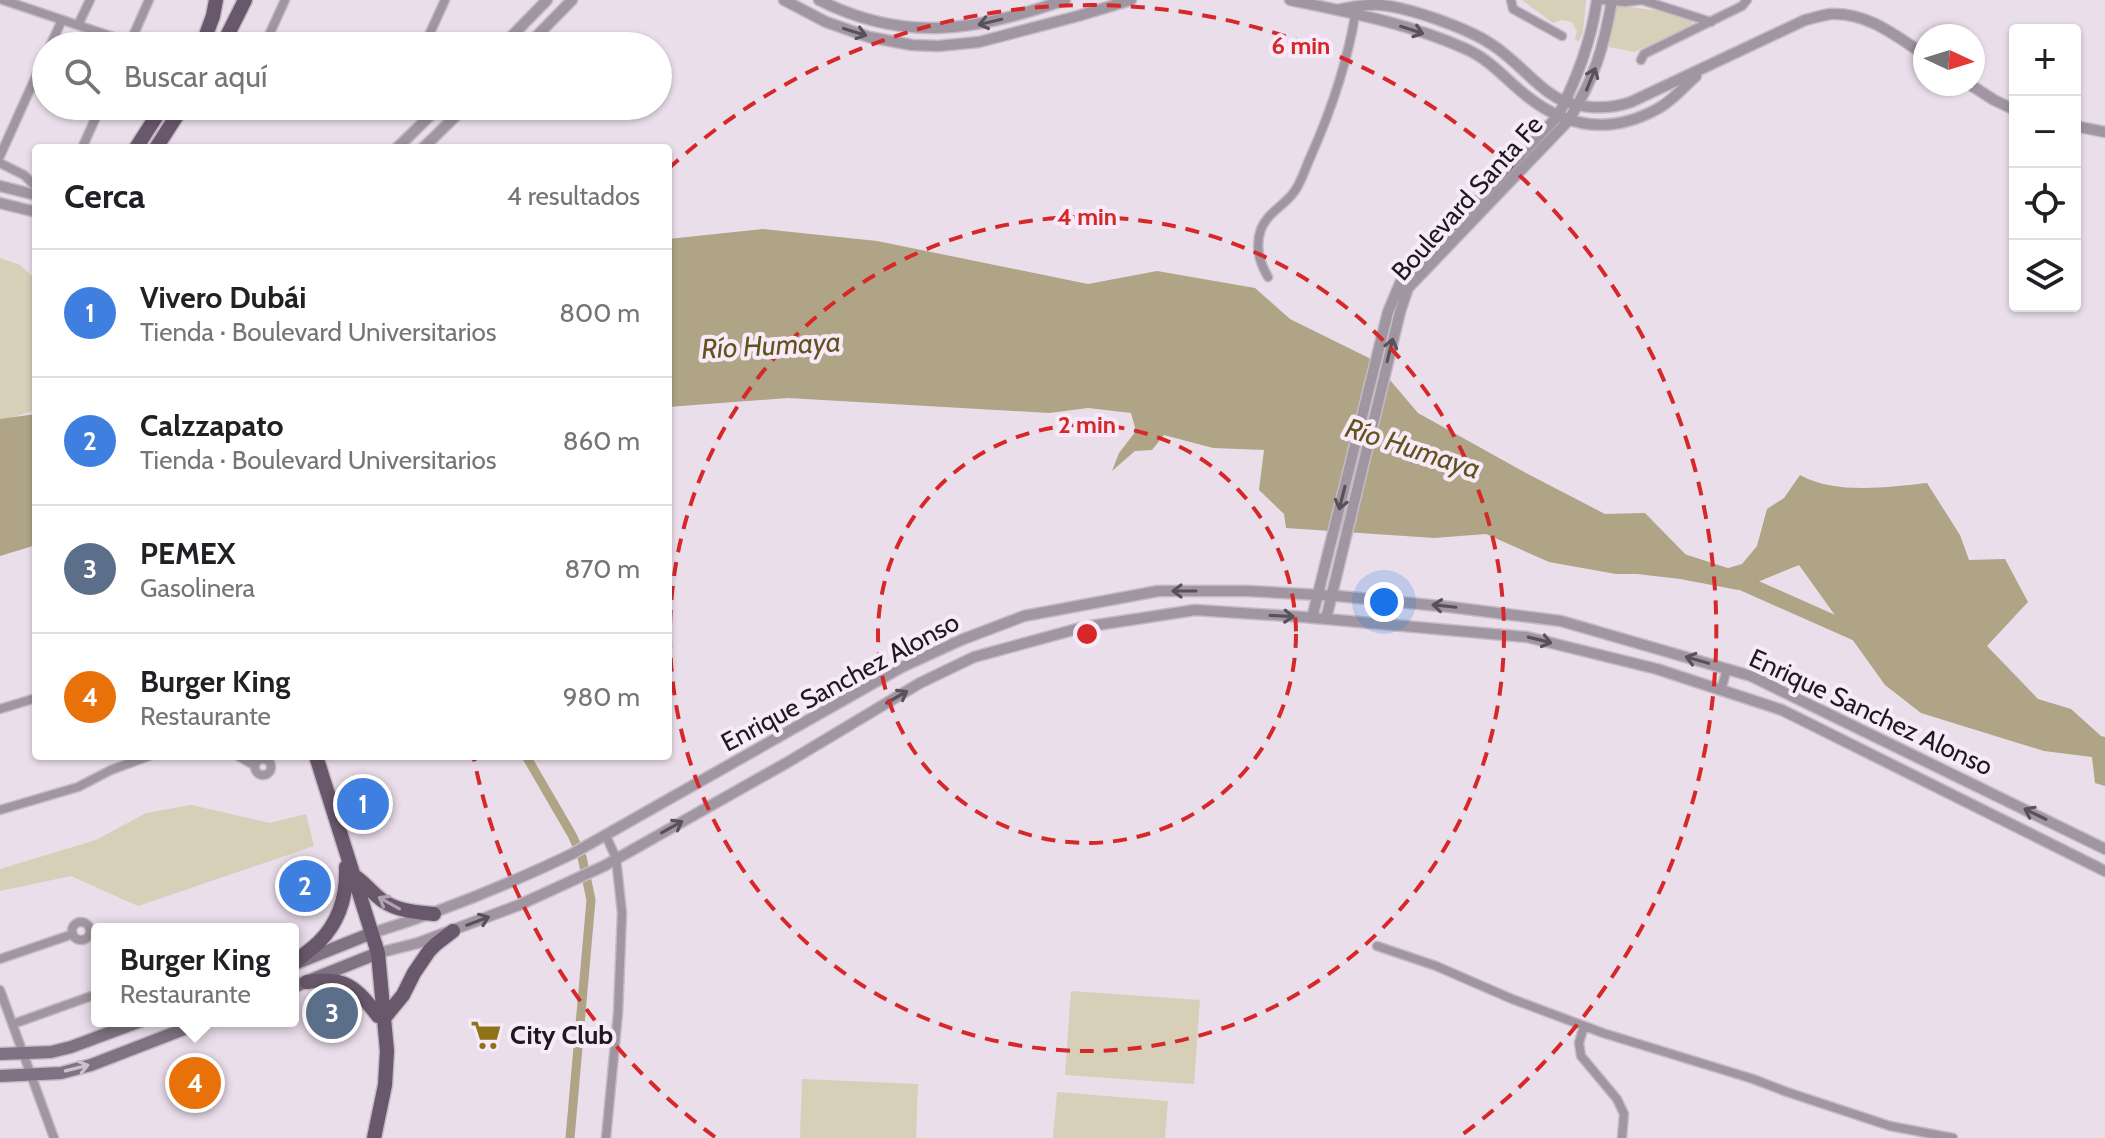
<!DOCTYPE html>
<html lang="es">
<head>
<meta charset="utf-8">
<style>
	:root { --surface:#fff; --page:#f6f6f6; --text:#202124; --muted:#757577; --line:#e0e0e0; --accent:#ea580c }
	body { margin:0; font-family:Cabin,sans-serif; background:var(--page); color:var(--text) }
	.controls { position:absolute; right:24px; top:24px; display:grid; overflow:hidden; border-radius:8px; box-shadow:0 2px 6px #0004 }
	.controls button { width:72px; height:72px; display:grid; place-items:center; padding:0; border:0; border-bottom:2px solid var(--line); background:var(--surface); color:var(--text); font:40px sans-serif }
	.compass { position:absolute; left:1913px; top:24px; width:72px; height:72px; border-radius:50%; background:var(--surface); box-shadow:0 2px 6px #0004; rotate:94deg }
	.you { position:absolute; left:1384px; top:602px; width:28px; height:28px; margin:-20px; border:6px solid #fff; border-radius:50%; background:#1a73e8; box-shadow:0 0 0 12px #1a73e833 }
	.badge { display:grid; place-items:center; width:52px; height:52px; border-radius:50%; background:var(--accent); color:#fff; font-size:26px; font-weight:700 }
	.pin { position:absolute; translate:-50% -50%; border:4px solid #fff; box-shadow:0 2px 8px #0006 }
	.popup { position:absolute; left:91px; top:923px; width:208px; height:104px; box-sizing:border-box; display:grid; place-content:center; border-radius:8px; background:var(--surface); filter:drop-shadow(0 2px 6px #0005); font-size:26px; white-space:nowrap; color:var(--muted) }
	.popup b { font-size:30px; color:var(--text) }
	.popup::after { content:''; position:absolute; left:50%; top:100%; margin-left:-16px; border:16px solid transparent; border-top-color:var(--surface) }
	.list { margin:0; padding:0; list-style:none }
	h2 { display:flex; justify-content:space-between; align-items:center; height:104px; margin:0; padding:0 32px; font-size:34px }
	h2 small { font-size:26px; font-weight:400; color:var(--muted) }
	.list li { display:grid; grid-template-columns:52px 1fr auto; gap:24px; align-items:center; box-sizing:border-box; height:128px; padding:0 32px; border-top:2px solid var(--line) }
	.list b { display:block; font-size:30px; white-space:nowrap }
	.list p { margin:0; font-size:26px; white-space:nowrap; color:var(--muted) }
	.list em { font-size:26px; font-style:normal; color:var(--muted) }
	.icon { flex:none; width:44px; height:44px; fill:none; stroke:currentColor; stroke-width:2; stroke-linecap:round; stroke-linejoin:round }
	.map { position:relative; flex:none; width:2105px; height:1138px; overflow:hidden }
	.search { position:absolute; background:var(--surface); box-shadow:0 2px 6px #0004; left:32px; top:32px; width:640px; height:88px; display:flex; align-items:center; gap:20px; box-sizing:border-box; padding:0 28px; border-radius:44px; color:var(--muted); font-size:30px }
	.panel { position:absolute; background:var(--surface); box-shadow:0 2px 6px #0004; left:32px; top:144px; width:640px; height:616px; border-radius:8px }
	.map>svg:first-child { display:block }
</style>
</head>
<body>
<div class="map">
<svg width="2105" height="1138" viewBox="0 0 2105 1138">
	<rect width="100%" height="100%" fill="#eadeeb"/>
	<path fill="#d7cfb8" d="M1522 0H1586L1583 32 1579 41 1575 40 1577 31 1572 22 1562 20 1553 23Z
		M1614 5 1660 11 1692 21 1693 25 1634 52 1609 47Z
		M0 258 20 265 36 280V410L13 417 0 428Z
		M191 805 270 823 306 814 314 846 138 906 71 876 0 891V869L96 840 146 813Z
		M1071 991 1200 1000 1194 1084 1065 1075Z
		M802 1079 918 1084 916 1138H800Z
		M1057 1092 1168 1101 1165 1138H1053Z"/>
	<path fill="#afa486" d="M763 229 877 241 1088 284 1157 271 1255 288 1290 319 1373 360 1418 413 1526 473 1605 514 1645 513 1693 562 1708 574 1742 564 1757 546 1767 509 1784 498 1800 475C1836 495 1888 487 1927 483L1960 535 1969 560 2005 559 2028 602 1987 646 2038 699 2071 709 2101 736 2105 737V786L2095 783 2092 757 2044 751 1921 713 1885 685 1799 565 1738 590 1680 579 1637 574H1616L1549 562 1486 534 1434 538 1286 528 1284 514 1259 490 1264 450 1213 448 1164 435 1152 450 1135 451 1112 471 1119 453 1136 431 1131 413 1088 408 1049 413 788 398 668 407V239Z
		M36 414V545L0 556V419Z"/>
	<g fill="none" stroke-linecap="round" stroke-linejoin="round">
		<path stroke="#afa486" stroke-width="9" d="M526 756 572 835 582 857 591 900 570 1138"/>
		<path stroke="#afa486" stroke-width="16" d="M1677 560 1730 577 1863 636"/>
		<g stroke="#c5bbc6" stroke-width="11">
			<path id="minor" d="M3 0 140 46
				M1511 0 1513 9 1562 36
				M1602 0 1625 2 1642 0
				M1642 0 1711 22
				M78 25 90 0
				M129 45 149 0
				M50 46 62 20
				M264 46 285 0
				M424 46 445 0
				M1641 60 1644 54 1742 6 1747 0
				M82 148 101 106
				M0 156 46 54
				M0 163 24 175 36 187
				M1268 277C1259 262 1255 246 1261 229 1268 212 1284 206 1294 192 1301 183 1305 169 1310 158 1331 111 1348 61 1356 10
				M1376 623 1377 600
				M1721 690 1727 669
				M0 709 36 698
				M238 756 254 765
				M255 767a8 8 0 1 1 16 0a8 8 0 1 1-16 0Z
				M0 810 78 787 111 770 149 756
				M606 836 616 858 622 913 618 1013 606 1138
				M72 931a9 9 0 1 1 18 0a9 9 0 1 1-18 0Z
				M1377 946 1436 966 1512 999 1603 1033 1753 1079 1787 1092 1890 1126 1953 1138
				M0 959 73 934
				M0 990 54 1138
				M13 1024 97 994
				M1584 1026 1579 1043 1581 1056 1617 1099 1624 1114 1622 1138"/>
		</g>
		<g stroke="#c5bbc6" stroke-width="13">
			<path id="tertiary" d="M784 0 826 22 869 37 912 45 938 46 979 42 1078 16 1131 0
				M819 0C906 44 977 30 1065 0
				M1290 0C1348 12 1411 24 1466 49 1491 60 1507 81 1528 97 1569 129 1613 134 1659 108 1673 100 1684 87 1696 76
				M1337 10C1351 7 1365 4 1380 5 1408 7 1467 28 1491 44 1512 57 1528 77 1548 92 1570 109 1605 111 1631 102L1805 20C1814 18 1822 15 1831 14 1867 12 1896 36 1925 55
				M502 46 547 0
				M527 46 572 0
				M1969 84 1994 100 2015 110
				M2075 126 2105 132
				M397 148 440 106
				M423 148 466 106
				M0 186 36 195
				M0 203 36 212
				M1312 618 1388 312 1401 281 1558 116C1577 78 1591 42 1597 0
				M1326 619 1400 312 1408 288 1568 121C1594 80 1604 47 1612 0
				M372 933C441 912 507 885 572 854L902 667 961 640 1024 616 1158 591H1248L1338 596 1450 607 1561 621 1751 676 2105 849
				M378 953 418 943 519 905 604 866 788 762 920 683 974 657 1084 627 1195 610 1304 617 1527 637 1657 669 1782 710 2105 871"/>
		</g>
		<g stroke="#c5bbc6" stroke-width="15">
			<path id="secondary" d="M297 963 372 933
				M293 987 378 953
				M0 1054 51 1052 71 1047 141 1021
				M0 1076 61 1073 91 1065 205 1021"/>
		</g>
		<g stroke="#c5bbc6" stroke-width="17">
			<path id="primary" d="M202 46 213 16 216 0
				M222 46 245 0
				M136 148 163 106
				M156 148 183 106
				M316 756 378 953 387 1051 385 1085 374 1138
				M353 875C364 882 372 893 383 901 398 911 416 912 434 914
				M295 963C302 955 311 950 319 942 339 922 347 895 346 867
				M307 982C345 976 356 987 378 1016
				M385 1017 403 995 414 973 429 951 436 944 453 931"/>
		</g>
		<use href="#minor" stroke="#a096a1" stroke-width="8"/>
		<use href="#tertiary" stroke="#a096a1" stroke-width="10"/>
		<use href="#secondary" stroke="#807282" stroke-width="12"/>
		<use href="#primary" stroke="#69586b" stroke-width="14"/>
	</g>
	<defs><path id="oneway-shaft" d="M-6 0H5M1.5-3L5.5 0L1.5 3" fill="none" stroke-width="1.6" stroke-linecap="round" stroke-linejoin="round" transform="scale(2)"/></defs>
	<g stroke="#585159">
		<use href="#oneway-shaft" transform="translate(990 22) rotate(167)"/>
		<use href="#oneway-shaft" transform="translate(1412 30) rotate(18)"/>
		<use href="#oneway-shaft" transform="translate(855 32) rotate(17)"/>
		<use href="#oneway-shaft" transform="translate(1591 79) rotate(-68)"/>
		<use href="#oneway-shaft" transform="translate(1390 350) rotate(-76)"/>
		<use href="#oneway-shaft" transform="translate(1342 498) rotate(104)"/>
		<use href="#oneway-shaft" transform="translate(1184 591) rotate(-180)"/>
		<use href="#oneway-shaft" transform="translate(1444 606) rotate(-174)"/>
		<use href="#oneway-shaft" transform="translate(1282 616) rotate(3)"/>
		<use href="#oneway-shaft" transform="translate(1540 640) rotate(14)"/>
		<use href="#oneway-shaft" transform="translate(1697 660) rotate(-164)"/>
		<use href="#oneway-shaft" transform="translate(897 697) rotate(-30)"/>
		<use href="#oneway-shaft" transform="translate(2035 814) rotate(-154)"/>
		<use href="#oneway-shaft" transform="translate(672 827) rotate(-29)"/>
		<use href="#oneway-shaft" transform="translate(478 921) rotate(-21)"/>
	</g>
	<use stroke="#b0a2b2" href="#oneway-shaft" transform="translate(389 903) rotate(-151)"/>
	<use stroke="#cdc1cf" href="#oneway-shaft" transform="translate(77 1068) rotate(-14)"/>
	<g fill="none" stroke="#d62828" stroke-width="4" stroke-dasharray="14 10">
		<circle cx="1087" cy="634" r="209"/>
		<circle cx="1087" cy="634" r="417"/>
		<path d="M715 1137A626 626 0 0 1 474 759M668 169A626 626 0 1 1 1459 1137"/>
	</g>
	<defs>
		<g id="supermarket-bare" transform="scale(2.4)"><path d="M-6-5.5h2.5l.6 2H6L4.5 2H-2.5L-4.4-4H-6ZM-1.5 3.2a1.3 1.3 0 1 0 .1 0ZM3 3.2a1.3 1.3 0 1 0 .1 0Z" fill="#907318" stroke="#f7ebf9" stroke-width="2.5" paint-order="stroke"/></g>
	</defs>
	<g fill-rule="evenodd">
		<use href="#supermarket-bare" x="486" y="1035"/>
	</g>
	<g text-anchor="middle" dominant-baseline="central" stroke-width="8" stroke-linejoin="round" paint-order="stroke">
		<g font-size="26" fill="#1d191e" stroke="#f7ebf9">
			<text transform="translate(1467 198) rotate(-48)">Boulevard Santa Fe</text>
			<text transform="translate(840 682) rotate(-28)">Enrique Sanchez Alonso</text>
			<text transform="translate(1871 712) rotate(25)">Enrique Sanchez Alonso</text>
		</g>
		<g font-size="26" font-weight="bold" fill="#1d191e" stroke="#f7ebf9" text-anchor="start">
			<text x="510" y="1035">City Club</text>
		</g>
		<g font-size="28" font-style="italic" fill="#64521e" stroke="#f7ebf9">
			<text transform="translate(771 345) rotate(-3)">Río Humaya</text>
			<text transform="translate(1413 448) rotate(18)">Río Humaya</text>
		</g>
	</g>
	<circle cx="1087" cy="634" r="12" fill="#d62828" stroke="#f7ebf9" stroke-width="4"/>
	<g font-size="24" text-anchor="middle" font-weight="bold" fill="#d62828" stroke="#f7ebf9" stroke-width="8" stroke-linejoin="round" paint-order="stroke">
		<text x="1301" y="54">6 min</text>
		<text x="1087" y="225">4 min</text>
		<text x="1087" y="433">2 min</text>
	</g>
</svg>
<div class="controls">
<button>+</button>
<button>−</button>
<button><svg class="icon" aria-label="locate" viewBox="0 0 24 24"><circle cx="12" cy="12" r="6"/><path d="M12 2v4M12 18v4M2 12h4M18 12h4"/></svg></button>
<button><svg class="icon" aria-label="layers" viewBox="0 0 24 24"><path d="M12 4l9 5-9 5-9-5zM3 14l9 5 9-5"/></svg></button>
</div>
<svg class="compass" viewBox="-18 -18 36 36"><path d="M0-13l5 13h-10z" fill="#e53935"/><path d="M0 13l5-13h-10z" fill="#757577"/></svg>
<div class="you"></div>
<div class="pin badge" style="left:363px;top:804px;background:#3f7fe0">1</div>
<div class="pin badge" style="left:305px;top:886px;background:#3f7fe0">2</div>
<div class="pin badge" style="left:332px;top:1013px;background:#5c6f8a">3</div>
<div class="pin badge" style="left:195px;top:1083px;background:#e8710a">4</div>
<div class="popup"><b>Burger King</b>Restaurante</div>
<div class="search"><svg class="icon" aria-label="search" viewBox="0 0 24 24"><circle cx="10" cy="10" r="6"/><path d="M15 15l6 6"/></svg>Buscar aquí</div>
<section class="panel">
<h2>Cerca<small>4 resultados</small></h2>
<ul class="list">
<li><span class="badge" style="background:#3f7fe0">1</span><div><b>Vivero Dubái</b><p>Tienda · Boulevard Universitarios</p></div><em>800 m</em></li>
<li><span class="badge" style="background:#3f7fe0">2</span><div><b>Calzzapato</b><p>Tienda · Boulevard Universitarios</p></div><em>860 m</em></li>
<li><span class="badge" style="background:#5c6f8a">3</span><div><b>PEMEX</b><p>Gasolinera</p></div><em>870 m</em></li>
<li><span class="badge" style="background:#e8710a">4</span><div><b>Burger King</b><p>Restaurante</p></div><em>980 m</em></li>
</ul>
</section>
</div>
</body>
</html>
